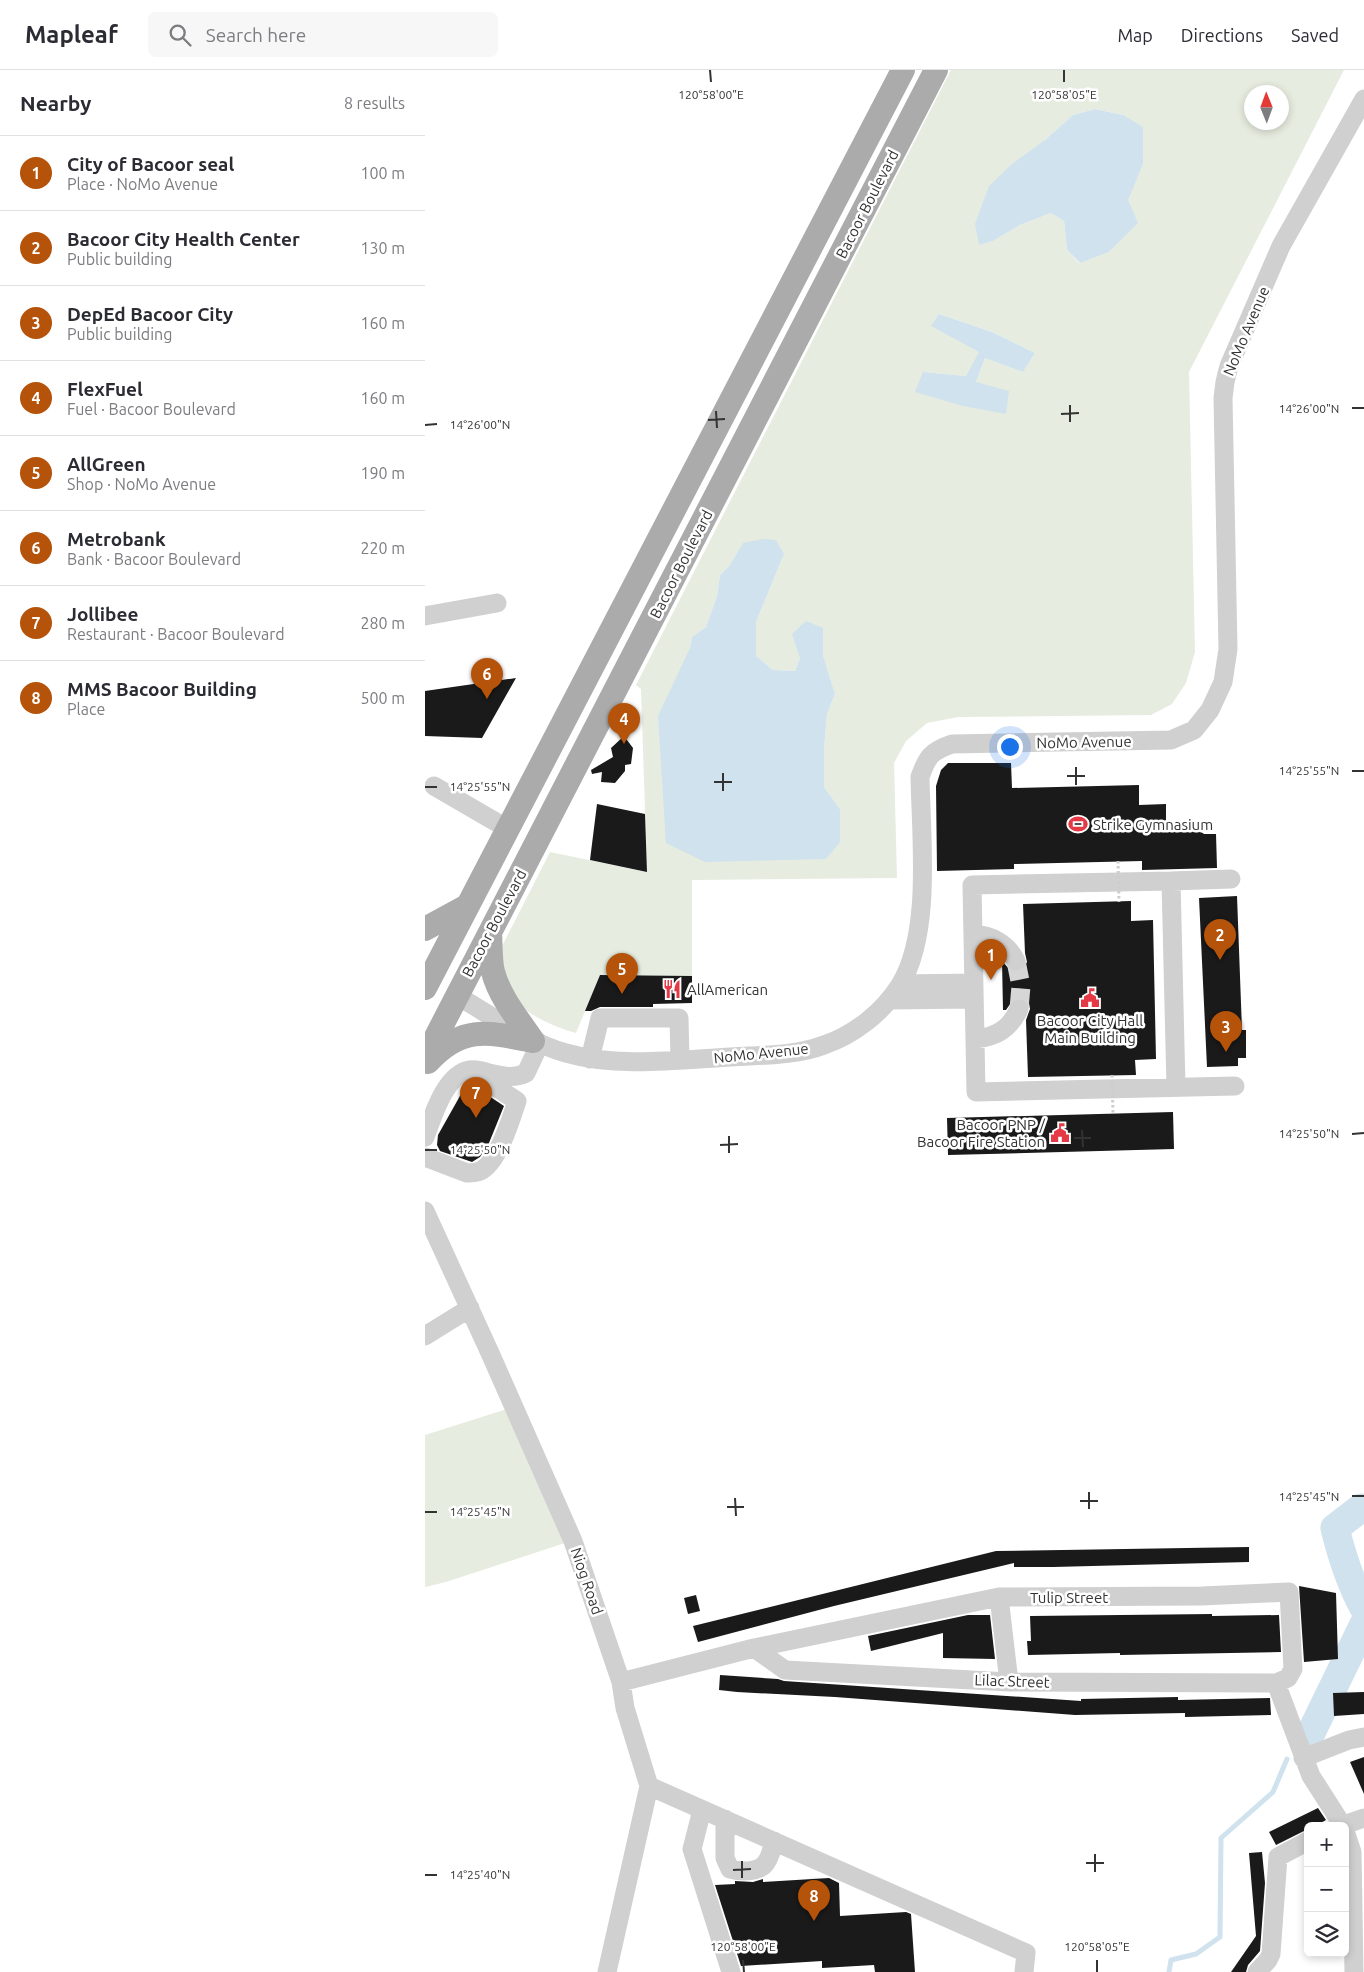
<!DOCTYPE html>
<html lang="en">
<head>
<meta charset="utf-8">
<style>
	:root { --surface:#fff; --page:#f7f7f7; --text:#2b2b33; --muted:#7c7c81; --line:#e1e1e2; --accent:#b45309 }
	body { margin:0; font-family:Ubuntu,sans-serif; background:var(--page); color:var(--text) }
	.controls { position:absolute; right:15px; bottom:15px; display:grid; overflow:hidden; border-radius:8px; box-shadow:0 2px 8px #0003 }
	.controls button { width:45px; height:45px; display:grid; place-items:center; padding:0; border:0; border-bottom:1px solid var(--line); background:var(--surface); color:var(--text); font:25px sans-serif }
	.compass { position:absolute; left:819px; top:15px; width:45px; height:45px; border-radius:50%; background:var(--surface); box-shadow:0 2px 8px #0003; rotate:359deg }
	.you { position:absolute; left:584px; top:676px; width:18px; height:18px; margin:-12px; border:4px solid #fff; border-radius:50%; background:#1a73e8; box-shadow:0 0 0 8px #1a73e833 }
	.badge { display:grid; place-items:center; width:32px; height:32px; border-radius:50%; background:var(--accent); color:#fff; font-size:16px; font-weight:700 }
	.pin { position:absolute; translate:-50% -41px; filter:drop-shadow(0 1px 2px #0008) }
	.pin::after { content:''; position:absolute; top:26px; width:18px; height:15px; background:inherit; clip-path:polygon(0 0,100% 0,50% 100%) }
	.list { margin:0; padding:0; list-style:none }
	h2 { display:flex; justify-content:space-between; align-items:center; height:65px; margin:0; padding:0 20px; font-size:21px }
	h2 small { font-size:16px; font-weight:400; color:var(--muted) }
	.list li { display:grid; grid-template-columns:32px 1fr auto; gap:15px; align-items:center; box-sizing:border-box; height:75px; padding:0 20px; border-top:1px solid var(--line) }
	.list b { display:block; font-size:19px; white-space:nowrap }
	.list p { margin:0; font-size:16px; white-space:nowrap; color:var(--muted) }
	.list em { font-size:16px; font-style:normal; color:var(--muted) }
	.icon { flex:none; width:28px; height:28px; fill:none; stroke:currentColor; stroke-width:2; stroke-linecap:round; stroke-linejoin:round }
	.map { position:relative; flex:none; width:939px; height:1902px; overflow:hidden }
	header { display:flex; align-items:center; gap:30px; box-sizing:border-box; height:70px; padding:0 25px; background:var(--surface); border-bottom:1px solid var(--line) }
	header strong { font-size:24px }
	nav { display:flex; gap:28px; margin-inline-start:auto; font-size:18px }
	.search { width:350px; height:45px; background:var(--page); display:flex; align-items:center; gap:12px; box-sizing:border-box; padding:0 18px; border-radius:8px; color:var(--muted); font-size:19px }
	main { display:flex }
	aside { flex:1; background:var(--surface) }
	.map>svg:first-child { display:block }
</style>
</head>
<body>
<header>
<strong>Mapleaf</strong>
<div class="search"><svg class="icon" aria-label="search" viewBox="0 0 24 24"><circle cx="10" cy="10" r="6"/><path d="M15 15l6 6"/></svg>Search here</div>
<nav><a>Map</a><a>Directions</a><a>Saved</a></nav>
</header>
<main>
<aside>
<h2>Nearby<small>8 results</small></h2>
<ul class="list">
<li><span class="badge">1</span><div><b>City of Bacoor seal</b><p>Place · NoMo Avenue</p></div><em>100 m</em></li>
<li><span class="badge">2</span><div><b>Bacoor City Health Center</b><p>Public building</p></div><em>130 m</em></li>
<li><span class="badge">3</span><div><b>DepEd Bacoor City</b><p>Public building</p></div><em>160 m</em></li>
<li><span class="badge">4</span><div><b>FlexFuel</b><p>Fuel · Bacoor Boulevard</p></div><em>160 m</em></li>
<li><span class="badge">5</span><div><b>AllGreen</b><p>Shop · NoMo Avenue</p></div><em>190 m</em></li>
<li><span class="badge">6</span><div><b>Metrobank</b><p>Bank · Bacoor Boulevard</p></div><em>220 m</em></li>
<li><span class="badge">7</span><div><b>Jollibee</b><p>Restaurant · Bacoor Boulevard</p></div><em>280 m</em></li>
<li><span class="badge">8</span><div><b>MMS Bacoor Building</b><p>Place</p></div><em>500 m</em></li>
</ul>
</aside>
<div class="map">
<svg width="939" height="1902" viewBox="0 0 939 1902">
	<rect width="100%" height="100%" fill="#fff"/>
	<path fill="#e6ecdf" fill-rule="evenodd" d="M526 0H919L764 302 770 582 761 613 747 634 726 645 533 647 502 653 481 671 469 693 472 808 267 810V906L175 905 151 963C135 959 101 945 92 931 84 918 78 902 71 888L125 782 222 802 216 619 211 615ZM826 22H856V52H826ZM670 39 698 45 718 94 702 130 712 153 684 182 654 193 642 180 639 151 626 143 595 155 568 171 554 175 620 70 648 45ZM514 244 567 262 610 283 598 302 560 288 551 312 498 302 541 306 555 282 507 256ZM318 474 359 484 331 552V586L348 600 370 601 375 588 398 558V585L410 624 402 644 399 679V717L415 739V772L265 578 267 567 281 557 292 526 295 505 305 495Z
		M82 1339 143 1472 21 1512 0 1517V1365Z"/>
	<path fill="#cfe2ee" d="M670 39 698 45 718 57V94L703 130 713 153 684 182 655 193 642 180 639 151 626 143 595 155 568 171 554 175 550 154 564 116 587 94 620 70 648 45Z
		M514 244 567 262 610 283 598 302 560 288 551 312 584 321 581 344 538 336 490 322 498 302 541 306 554 282 506 256Z
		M338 469 351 470 359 484 331 552V586L348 600 370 601 375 588 367 564 381 551 398 558V585L410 624 402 644 399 679V717L415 739V772L401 789 280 792 241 773 233 646 265 578 267 567 281 557 292 526 295 505 305 495 318 473Z"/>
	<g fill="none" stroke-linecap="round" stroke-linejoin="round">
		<path stroke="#cfe2ee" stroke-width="5" d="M744 1902 746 1890 771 1884 795 1867 796 1768 848 1722 862 1689"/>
		<path stroke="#cfe2ee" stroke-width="29" d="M939 1439 936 1438 910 1458C917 1487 925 1512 939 1538
			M882 1671 939 1554"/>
	</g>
	<path fill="#1a1a1a" d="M91 608 57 668 0 666V621Z
		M199 666 208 678 206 694 200 695V701L190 713 176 712 177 702 167 704 166 700 188 687 186 678Z
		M523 693H586L587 718 714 715V735L741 734V753H765L779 764H791L792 798 717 800V791L589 794V799L512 801 511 716 516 700Z
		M172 734 220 744 222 802 165 790Z
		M812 826 817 960H821V988H813V996L782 997 774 828Z
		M706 831V851L728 850 731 989 710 990 711 1005 603 1007 601 950 605 939 604 933 599 929 593 928 588 930 581 940H578L577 891 585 900 590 902 597 901 602 892 600 883 598 834Z
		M175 905 267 906V933L228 934V937H175L166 941H160Z
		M40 1017 64 1026 79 1036 64 1073 55 1087 47 1092 15 1081 12 1075 13 1065Z
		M748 1042 749 1079 523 1085 522 1048Z
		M824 1477V1492L628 1497H589V1493L409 1536 273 1572 268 1556 571 1481Z
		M874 1516 911 1523 913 1589 879 1592Z
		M271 1525 275 1541 263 1544 259 1528Z
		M787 1544V1546L854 1545 856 1582 695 1585V1583L603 1585 602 1571H606L605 1546Z
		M543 1545H565L570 1589 518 1588V1563L446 1581 443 1566Z
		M295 1605 353 1609 359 1611 656 1631V1629L753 1627V1630L845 1628 846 1645 760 1647V1643L650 1645 410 1627 312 1622 294 1620Z
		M939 1622V1644L909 1646 908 1623Z
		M939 1687V1724L925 1692Z
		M893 1738 901 1750 890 1756H883V1759L851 1775 844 1762Z
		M837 1782 840 1813 835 1881 823 1895 821 1902H806L831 1866 824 1783Z
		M404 1808 414 1813 415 1846 481 1842 486 1844 490 1902H450L449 1895 397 1898V1891L316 1896 290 1815 310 1814V1811L328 1812 338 1809V1812Z"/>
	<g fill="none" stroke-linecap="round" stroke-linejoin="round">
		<path stroke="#d6d6d6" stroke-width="19" stroke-dasharray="19 9" stroke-linecap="butt" d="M591 891 596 916 594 939"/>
		<path stroke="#d0d0d0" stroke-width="19" d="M0 546 72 533
			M9 716 83 759
			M746 811 806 809
			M548 864C567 865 583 874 591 891
			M476 914 549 913
			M31 925C66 945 101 972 141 983 193 998 252 990 306 987 337 985 370 986 399 975 429 965 458 942 475 915 507 863 496 767 495 707 502 687 506 681 527 674L746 670 769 660 785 640 798 612 803 579 798 328 800 312 804 296 856 176 939 29
			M464 930 549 929
			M550 969C571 967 585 959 594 939
			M165 989 175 948H254L255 990
			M751 1017 746 811 547 815 551 1022 810 1016
			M0 1067C8 1046 20 1004 45 1000 52 999 58 1001 64 1003 78 1006 88 1009 101 1003L115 973
			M0 1087 42 1103C47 1103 52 1103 57 1100 74 1090 86 1049 92 1031L69 1016 38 1002
			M0 1141 65 1283 148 1471 196 1612 200 1638 224 1716 182 1902
			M0 1266 45 1238
			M574 1527 584 1612
			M196 1612 329 1578 574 1527 777 1526 864 1522 868 1599 863 1608 851 1613 584 1612 360 1600 329 1578
			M851 1613 886 1706 918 1756
			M878 1688 924 1670 939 1667
			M224 1716 601 1883 599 1902
			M277 1740 267 1779 306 1902
			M300 1749V1788L305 1799C316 1802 336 1803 342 1791 346 1785 347 1777 349 1771
			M916 1756 939 1748
			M920 1761 927 1782 929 1902
			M832 1902 843 1890 846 1884 853 1787 883 1771"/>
		<path stroke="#ababab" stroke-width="24" d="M0 859 42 836
			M65 863C66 875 65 890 68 902 75 928 94 950 108 971
			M0 918 478 0
			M0 988 511 0
			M3 992C37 955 63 962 108 971"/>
		<path stroke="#cdcdcd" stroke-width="3" stroke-dasharray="2.5 2.5" stroke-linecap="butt" d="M693 791 694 832
			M687 1005 688 1043"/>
	</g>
	<path fill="none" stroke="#333" stroke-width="2" d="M285 0 286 12M639 0V12M645 335V352M927 338H939M291 341 292 358M636 344 654 343M283 350 300 349M0 355 12 354M651 697V715M927 701H939M298 703V721M642 706H660M289 712H307M0 717H12M657 1060 658 1077M927 1064 939 1063M304 1066V1083M649 1068H666M295 1075 313 1074M0 1080H12M664 1422V1439M927 1426H939M310 1428 311 1446M655 1431H673M302 1437H319M0 1442H12M670 1784V1802M317 1791V1808M661 1793H679M308 1800 326 1799M0 1805H12M318 1890 319 1902M672 1890V1902"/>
	<defs>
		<g id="stadium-bare" transform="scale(1.5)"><path d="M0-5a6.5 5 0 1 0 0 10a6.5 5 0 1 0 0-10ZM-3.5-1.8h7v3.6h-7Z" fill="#e63946" stroke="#fff" stroke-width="2.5" paint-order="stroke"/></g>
		<g id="restaurant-bare" transform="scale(1.5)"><path d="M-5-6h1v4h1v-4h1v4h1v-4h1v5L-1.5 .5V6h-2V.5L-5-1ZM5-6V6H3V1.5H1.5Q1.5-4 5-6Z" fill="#e63946" stroke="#fff" stroke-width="2.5" paint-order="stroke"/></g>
		<g id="civic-bare" transform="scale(1.5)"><path d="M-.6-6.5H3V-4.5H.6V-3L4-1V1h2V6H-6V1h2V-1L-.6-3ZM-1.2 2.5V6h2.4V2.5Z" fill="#e63946" stroke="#fff" stroke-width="2.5" paint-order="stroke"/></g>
	</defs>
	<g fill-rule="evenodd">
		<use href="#stadium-bare" x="653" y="754"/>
		<use href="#restaurant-bare" x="247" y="919"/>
		<use href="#civic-bare" x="665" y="928"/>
		<use href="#civic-bare" x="635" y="1063"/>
	</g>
	<g text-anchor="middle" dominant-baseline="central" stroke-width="5" stroke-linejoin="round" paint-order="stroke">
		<g font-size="15" fill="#333" stroke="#fff">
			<text transform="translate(442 134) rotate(-63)">Bacoor Boulevard</text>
			<text transform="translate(821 261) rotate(-67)">NoMo Avenue</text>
			<text transform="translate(256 494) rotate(-63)">Bacoor Boulevard</text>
			<text transform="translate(659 672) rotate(-1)">NoMo Avenue</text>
			<text transform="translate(69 853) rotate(-62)">Bacoor Boulevard</text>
			<text transform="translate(336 983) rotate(-6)">NoMo Avenue</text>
			<text transform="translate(162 1511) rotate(71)">Niog Road</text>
			<text x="644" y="1527">Tulip Street</text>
			<text transform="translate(587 1611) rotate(2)">Lilac Street</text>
		</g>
		<g font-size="15" fill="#333" stroke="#fff" text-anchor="start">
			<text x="668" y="754">Strike Gymnasium</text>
			<text x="262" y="919">AllAmerican</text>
			<text x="665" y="950" text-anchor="middle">Bacoor City Hall<tspan x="665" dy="17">Main Building</tspan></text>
			<text x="620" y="1054" text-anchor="end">Bacoor PNP /<tspan x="620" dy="17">Bacoor Fire Station</tspan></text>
		</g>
	</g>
	<g font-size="12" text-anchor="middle" fill="#333" stroke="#fff" stroke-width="5" stroke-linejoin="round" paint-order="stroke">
		<text x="286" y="29">120°58'00"E</text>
		<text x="639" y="29">120°58'05"E</text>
		<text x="884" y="343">14°26'00"N</text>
		<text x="55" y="359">14°26'00"N</text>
		<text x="884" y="705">14°25'55"N</text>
		<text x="55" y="721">14°25'55"N</text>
		<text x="884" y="1068">14°25'50"N</text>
		<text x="55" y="1084">14°25'50"N</text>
		<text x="884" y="1431">14°25'45"N</text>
		<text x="55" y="1446">14°25'45"N</text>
		<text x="55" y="1809">14°25'40"N</text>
		<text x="318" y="1881">120°58'00"E</text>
		<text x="672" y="1881">120°58'05"E</text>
	</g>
</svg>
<div class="controls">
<button>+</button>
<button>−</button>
<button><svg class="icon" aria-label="layers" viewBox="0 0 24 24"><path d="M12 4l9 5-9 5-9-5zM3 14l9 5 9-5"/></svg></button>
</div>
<svg class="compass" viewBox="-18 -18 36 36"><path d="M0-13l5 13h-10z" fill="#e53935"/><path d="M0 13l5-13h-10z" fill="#7c7c81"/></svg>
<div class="you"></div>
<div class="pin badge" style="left:566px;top:910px">1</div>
<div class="pin badge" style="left:795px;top:890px">2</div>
<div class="pin badge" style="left:801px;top:982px">3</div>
<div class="pin badge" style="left:199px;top:674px">4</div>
<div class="pin badge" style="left:197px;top:924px">5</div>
<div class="pin badge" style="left:62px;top:629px">6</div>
<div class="pin badge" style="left:51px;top:1048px">7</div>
<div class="pin badge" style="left:389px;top:1851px">8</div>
</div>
</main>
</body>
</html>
